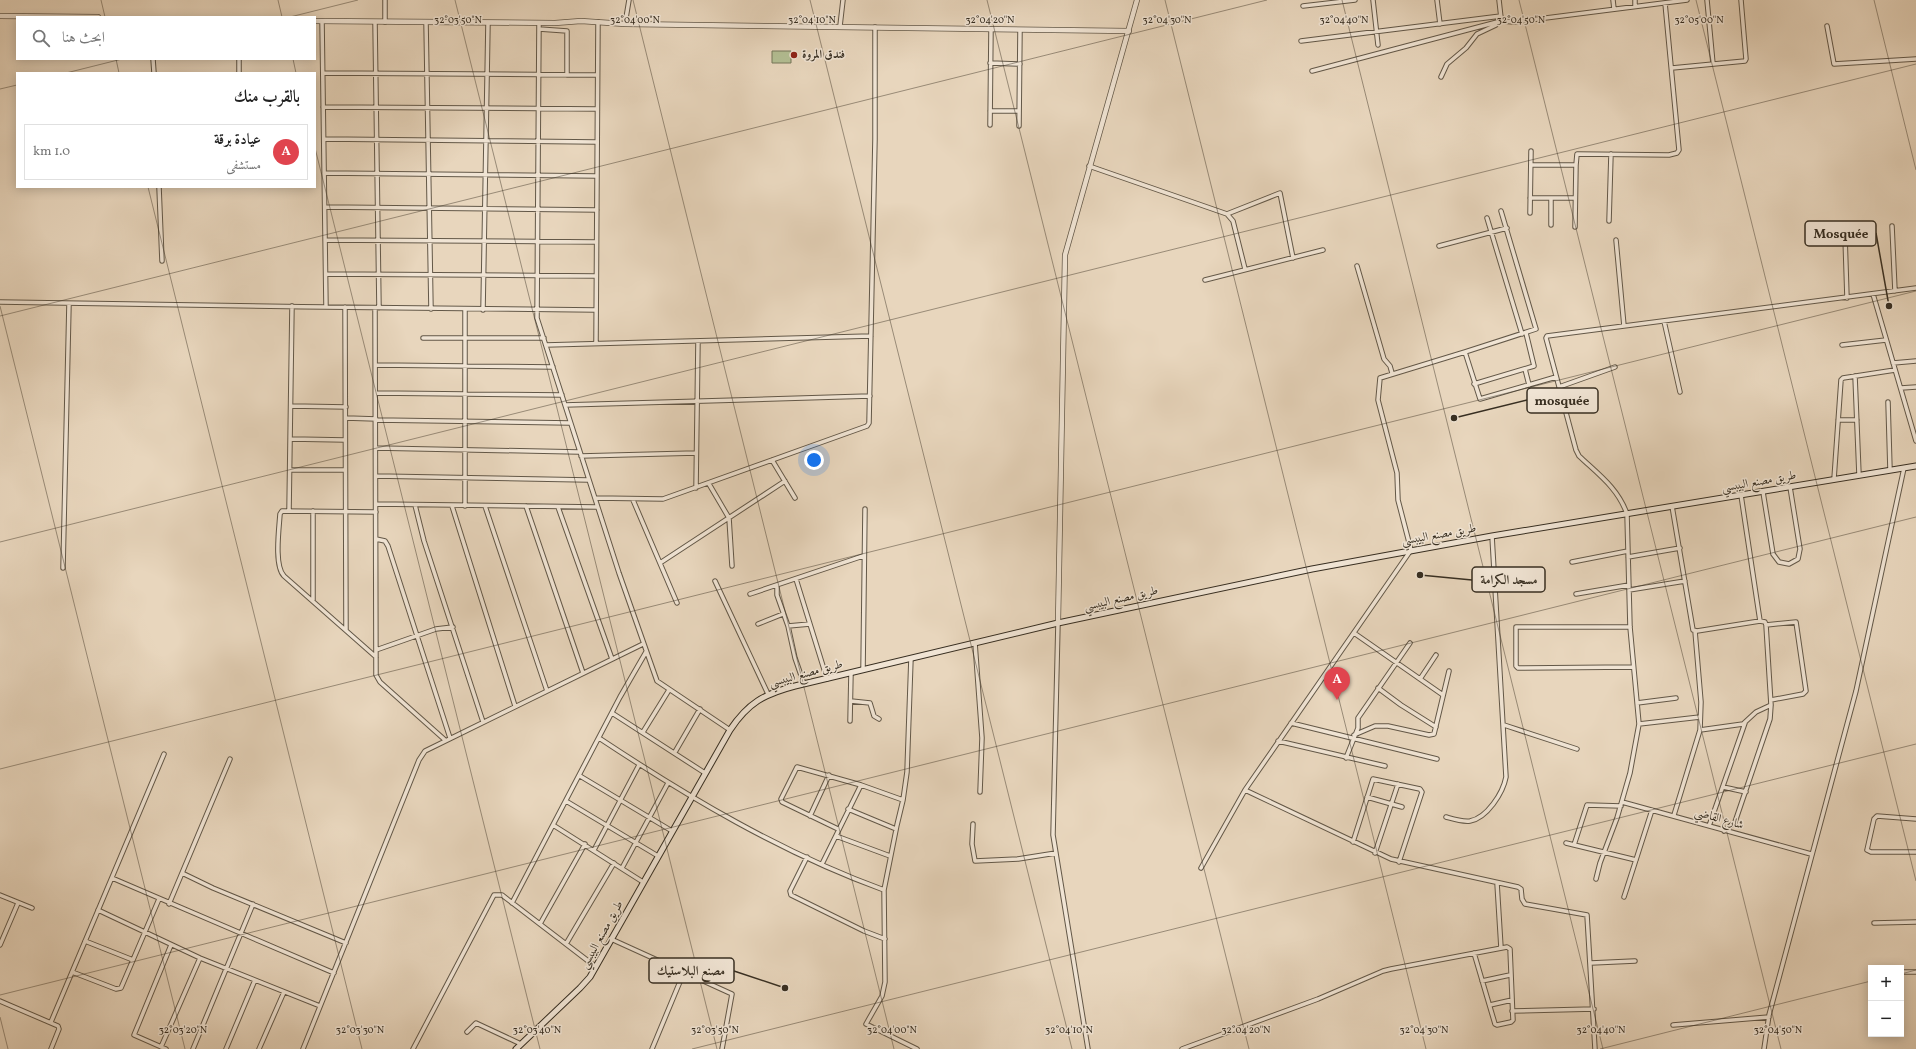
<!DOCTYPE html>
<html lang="ar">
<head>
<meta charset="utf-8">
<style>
	:root { --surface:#fff; --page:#f6f6f6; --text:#222; --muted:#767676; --line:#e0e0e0; --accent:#8f2418 }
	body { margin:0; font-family:Vollkorn,Amiri,serif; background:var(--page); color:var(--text); direction:rtl }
	.controls { position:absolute; right:12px; bottom:12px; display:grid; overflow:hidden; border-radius:0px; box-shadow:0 2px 10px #0003 }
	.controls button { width:36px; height:36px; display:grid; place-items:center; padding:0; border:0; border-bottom:1px solid var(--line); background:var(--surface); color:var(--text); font:20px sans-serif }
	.you { position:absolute; left:814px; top:460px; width:14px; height:14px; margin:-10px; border:3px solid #fff; border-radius:50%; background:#1a73e8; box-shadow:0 0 0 6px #1a73e833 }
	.badge { display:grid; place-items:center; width:26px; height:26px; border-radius:50%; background:var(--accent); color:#fff; font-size:13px; font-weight:700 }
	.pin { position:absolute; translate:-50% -33px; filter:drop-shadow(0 1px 2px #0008) }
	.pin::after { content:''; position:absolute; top:21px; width:14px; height:12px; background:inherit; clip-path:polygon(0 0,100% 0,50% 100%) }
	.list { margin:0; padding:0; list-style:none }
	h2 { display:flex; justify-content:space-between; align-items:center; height:52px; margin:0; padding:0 16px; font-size:17px }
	h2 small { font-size:13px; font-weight:400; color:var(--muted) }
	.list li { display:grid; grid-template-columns:26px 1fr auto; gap:12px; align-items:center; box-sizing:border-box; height:56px; margin:0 8px 8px; padding:0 8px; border:1px solid var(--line); border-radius:0px }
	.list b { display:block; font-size:15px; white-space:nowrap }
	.list p { margin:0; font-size:13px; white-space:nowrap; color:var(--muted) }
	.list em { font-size:13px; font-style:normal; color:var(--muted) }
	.icon { flex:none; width:22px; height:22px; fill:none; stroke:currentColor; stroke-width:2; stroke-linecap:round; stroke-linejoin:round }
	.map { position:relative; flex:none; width:1916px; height:1049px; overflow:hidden; direction:ltr }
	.search { position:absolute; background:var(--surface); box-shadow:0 2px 10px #0003; left:16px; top:16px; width:300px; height:44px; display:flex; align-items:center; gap:10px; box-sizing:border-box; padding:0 14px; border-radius:0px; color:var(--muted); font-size:15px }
	.panel { position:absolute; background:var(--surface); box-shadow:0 2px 10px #0003; left:16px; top:72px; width:300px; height:116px; border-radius:0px; direction:rtl }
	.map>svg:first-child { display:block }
</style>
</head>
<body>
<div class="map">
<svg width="1916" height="1049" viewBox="0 0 1916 1049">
	<rect width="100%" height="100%" fill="#e8d6bd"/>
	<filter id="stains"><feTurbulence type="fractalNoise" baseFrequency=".005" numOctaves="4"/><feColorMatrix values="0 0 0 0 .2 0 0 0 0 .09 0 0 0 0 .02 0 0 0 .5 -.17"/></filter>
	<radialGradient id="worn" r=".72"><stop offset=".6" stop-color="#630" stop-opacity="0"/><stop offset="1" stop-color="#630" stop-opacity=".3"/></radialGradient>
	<path fill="#b3be93" stroke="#75765a" d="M772 51H791V63H772Z"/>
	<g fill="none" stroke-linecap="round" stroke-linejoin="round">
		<g stroke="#635848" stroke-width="5.5">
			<path id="minor" d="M1373 0 1378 45
				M1437 0 1440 24
				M1499 0 1501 18
				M1613 0 1614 9
				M1635 0V6
				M1707 0 1713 64
				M1303 6 1355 0
				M322 21 326 306
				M375 22 379 308
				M385 22V0
				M426 22 431 309
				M539 23 537 318 619 573 657 681 730 730
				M625 24 629 0
				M840 26 843 0
				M1827 26 1834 64 1916 59
				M539 29 567 31V75
				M1301 41 1501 16
				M153 59 154 73
				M239 59V73
				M990 63 1020 64
				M1672 68 1745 61 1746 59 1741 0
				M1312 71 1501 21 1514 22 1687 0
				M323 73 597 75
				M1441 77 1447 64 1466 48 1477 34 1496 25 1497 22
				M323 107 597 109
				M990 111H1019
				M990 125 991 29
				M1019 126 1020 30
				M324 139 596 142
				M1531 165H1576
				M1089 166 1227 214 1233 221 1245 269
				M324 173 596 176
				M159 187 162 261
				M1530 198H1575
				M325 207 597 210
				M1530 213 1531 151
				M1227 214 1280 193 1293 258
				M1487 218 1522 334
				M1609 221 1611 154
				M1551 225V198
				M1892 226 1895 291
				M1575 227 1576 165 1577 154 1669 155 1677 153 1679 150 1665 3
				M1845 236 1847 298
				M325 240 596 242
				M1616 240 1624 326
				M1439 246 1507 228
				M1357 266 1384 359 1390 366 1392 373
				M326 274 596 276
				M1205 280 1323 250
				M1873 294 1916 441
				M0 302C199 306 397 308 596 310
				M345 307 346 630
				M375 308 376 675 380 682 445 740
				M465 310V506
				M483 310 488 23
				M1664 321 1680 392
				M423 338H544
				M596 343 598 22
				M546 345 871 336
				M1842 345 1886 340
				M1465 352 1480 399 1556 377
				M1893 363 1916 361
				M376 365 553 367
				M1525 369 1529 385
				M1855 376 1859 475
				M1474 384 1534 366 1526 333
				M1559 387 1615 367
				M1901 388 1916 387
				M376 393 562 395
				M1888 402 1890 470
				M565 405 870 396
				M291 406 346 407
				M346 418 376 419
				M376 420 570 423
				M1838 420H1857
				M291 439 345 440
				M376 448 579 452
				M581 456 696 453
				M772 460 795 498
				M290 470H345
				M376 476 588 480
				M1834 479 1841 380 1843 378 1895 370
				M709 484 729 518 732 566
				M696 488 698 341
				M1763 492 1773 554 1779 562 1789 564 1798 559 1800 549 1790 487
				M1741 495 1760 621
				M595 498 663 499 867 426 869 423 875 139V27
				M633 500 677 603
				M376 504 597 507
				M415 505 424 541 483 722
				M452 506 515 706
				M485 506 547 691
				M526 506 583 673
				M1672 506 1693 630 1697 631 1760 621 1765 622 1766 625 1771 705 1770 719 1735 822 1724 831
				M558 507 612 659
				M289 511 292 306
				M313 511V600
				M376 512 282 511 280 514C279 529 274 566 284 576L376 657
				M376 539 385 541 388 546 450 738
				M1628 557 1680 548
				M1572 562 1628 551
				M660 563 785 481
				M63 568 69 304
				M796 579 827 679
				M715 581 768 694
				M777 586V595L788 626 795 658 804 684
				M1629 590 1685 581
				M750 594 863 556
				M1576 594 1629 585
				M1058 623 1053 835 1088 1049
				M758 624 783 614
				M1766 625 1796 622 1806 691 1803 694 1771 700
				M788 626 810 624
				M1630 627H1516V666L1518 668 1633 667
				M1354 633 1443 695
				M975 643 982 738 980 792
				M376 650 436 629 453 627
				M911 658 907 772 903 800 897 825 884 890 885 982 882 996 866 1024 917 1049
				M863 670 865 509
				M1420 679 1436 655
				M1378 688 1401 705 1436 727
				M851 701 870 703 874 716 879 719
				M1637 703 1676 698
				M612 713 705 773
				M1700 717 1639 724 1630 627 1627 514C1618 488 1598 474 1579 456L1576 450 1546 338 1547 336 1916 288
				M850 721 851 673
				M1291 723 1437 759
				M1504 725 1577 749
				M1700 730 1743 724 1756 712 1771 705
				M643 732 669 690
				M1354 735 1375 726H1388L1429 735 1434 734 1449 671
				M599 738C688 797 782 853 884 890
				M1278 741 1385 766
				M675 752 700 709
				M1346 758 1358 728V718L1410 643
				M580 776 672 831
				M1723 787 1746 792
				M1245 790 1391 859 1518 887 1521 889 1522 899 1525 904 1587 915 1595 1049
				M1367 797 1402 807
				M566 801 658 856
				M1622 802 1811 854
				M848 809 896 829
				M1674 815 1700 730 1701 702 1695 631
				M810 816 829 775
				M1446 817C1453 819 1462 822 1470 821 1487 818 1503 793 1506 777L1492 536
				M973 824 972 844 975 861 1018 859 1056 853
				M553 825 643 882
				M1709 826 1745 723
				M838 829 782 802 781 799 797 767 861 785 903 800
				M836 836 890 856
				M1353 842 1373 779 1420 789 1422 792 1399 862
				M1566 843 1636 860
				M1574 845 1587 805 1621 806
				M594 850 639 765
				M1867 850 1874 819 1877 816 1916 819
				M1867 850 1871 852H1916
				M1375 853 1398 784
				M807 857 790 891 791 895 864 931 885 939
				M822 864 861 785
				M622 868 668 783
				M1201 868 1245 790 1411 550 1398 500 1397 473 1378 400 1380 378 1465 352 1536 329 1501 211
				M182 873 213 888 346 943
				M112 878 334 973
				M1596 879 1600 863 1617 818 1630 773 1639 724
				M1497 883 1501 948
				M0 895 32 908
				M1624 897 1652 810
				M512 903 620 697 646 652
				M169 904 230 759
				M98 910 200 958 320 1006
				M1874 923 1916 922
				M540 924 585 844
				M611 939 732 994 722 1049
				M85 941 133 960
				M566 944 614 863
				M0 945 18 903
				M1591 963 1635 961
				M72 972 116 989 121 988 159 899
				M1901 972H1916
				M1482 981 1510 975
				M0 1001 58 1026 59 1029 51 1049
				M1490 1005 1512 1000
				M1512 1011 1594 1009
				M51 1022 164 754
				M1673 1025 1769 1017
				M467 1032 476 1023 521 1044
				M161 1047 200 958
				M166 1049 134 1035 171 945
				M193 1049 253 904
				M226 1049 255 980
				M259 1049 284 992
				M303 1049 419 760 425 751 643 644
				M413 1049 494 895H502L596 967
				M652 1049 684 972
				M1182 1049 1318 999 1383 971 1391 969 1507 947 1510 949 1513 1020 1511 1022 1497 1025 1495 1024 1474 953
				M1764 1049 1769 1015 1856 691 1904 468"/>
		</g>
		<g stroke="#635848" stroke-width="6">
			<path id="tertiary" d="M0 16 98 17
				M315 21 555 23 581 21 625 24 1129 31
				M1058 623 1065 255 1137 0"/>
		</g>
		<g stroke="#372e21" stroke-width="7">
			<path id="secondary" d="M516 1049 580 988 590 977 730 730C748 703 764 694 795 686L1058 623 1312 569 1492 536 1916 466"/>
		</g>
		<use href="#minor" stroke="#f0e4d4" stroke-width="3.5"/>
		<use href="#tertiary" stroke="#f0e4d4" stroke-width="4.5"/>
		<use href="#secondary" stroke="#f0e4d4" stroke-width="5"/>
	</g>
	<path fill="none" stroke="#372e21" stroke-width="1" stroke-opacity="0.45" d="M101 0 105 17M278 0 282 17M455 0 717 1049M633 0 894 1049M810 0 1072 1049M987 0 1249 1049M1165 0 1426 1049M1342 0 1603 1049M1519 0 1781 1049M1696 0 1916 881M1874 0 1916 170M290 17 358 0M116 59 119 73M293 59 296 73M66 73 122 59M0 89 17 85M315 148 540 1049M148 187 362 1049M0 306 185 1049M0 316 1267 0M0 542 1916 64M0 769 1916 291M1901 974 1916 970M0 995 1916 517M0 1017 8 1049M692 1049 1916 744M1600 1049 1871 981"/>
	<circle fill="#8f2418" stroke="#f0e4d4" stroke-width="1.5" cx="794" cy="55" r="4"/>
	<g text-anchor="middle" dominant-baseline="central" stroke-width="3" stroke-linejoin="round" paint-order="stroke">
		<g font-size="12" font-weight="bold" fill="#372e21" stroke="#f0e4d4" text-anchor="start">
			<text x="802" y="55">فندق المروة</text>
		</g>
		<g font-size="12" fill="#372e21" stroke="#f0e4d4">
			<text transform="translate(1759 482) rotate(-10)">طريق مصنع البيبسي</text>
			<text transform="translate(1439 535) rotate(-10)">طريق مصنع البيبسي</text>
			<text transform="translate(1121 599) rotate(-13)">طريق مصنع البيبسي</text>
			<text transform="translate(806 674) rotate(-15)">طريق مصنع البيبسي</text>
			<text transform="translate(1719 819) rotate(16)">شارع القاضي</text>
			<text transform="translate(602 935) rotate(-61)">طريق مصنع البيبسي</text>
		</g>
	</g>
	<g font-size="10" text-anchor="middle" fill="#372e21" stroke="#f0e4d4" stroke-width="3" stroke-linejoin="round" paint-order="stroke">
		<text x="990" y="23">32°04'20"N</text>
		<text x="458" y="23">32°03'50"N</text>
		<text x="635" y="23">32°04'00"N</text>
		<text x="812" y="23">32°04'10"N</text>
		<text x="1167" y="23">32°04'30"N</text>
		<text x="1344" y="23">32°04'40"N</text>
		<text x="1521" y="23">32°04'50"N</text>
		<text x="1699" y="23">32°05'00"N</text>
		<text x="183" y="1033">32°03'20"N</text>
		<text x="360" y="1033">32°03'30"N</text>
		<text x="537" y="1033">32°03'40"N</text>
		<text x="715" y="1033">32°03'50"N</text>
		<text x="892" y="1033">32°04'00"N</text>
		<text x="1069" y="1033">32°04'10"N</text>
		<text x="1246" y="1033">32°04'20"N</text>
		<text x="1424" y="1033">32°04'30"N</text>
		<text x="1601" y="1033">32°04'40"N</text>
		<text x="1778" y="1033">32°04'50"N</text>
	</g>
	<path fill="none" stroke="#372e21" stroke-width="1.5" d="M1889 306L1876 233M1454 418L1527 400M1420 575L1472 580M785 988L734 971"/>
	<g fill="#372e21" stroke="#f0e4d4" stroke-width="1.5">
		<circle cx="1889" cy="306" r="4"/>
		<circle cx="1454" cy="418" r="4"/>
		<circle cx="1420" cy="575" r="4"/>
		<circle cx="785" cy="988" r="4"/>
	</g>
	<g fill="#f0e4d4" stroke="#372e21" stroke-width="1.5">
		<rect x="1805" y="221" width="71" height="25" rx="4"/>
		<rect x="1527" y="388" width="71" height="25" rx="4"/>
		<rect x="1472" y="567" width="73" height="25" rx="4"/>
		<rect x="649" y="958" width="85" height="25" rx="4"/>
	</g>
	<g font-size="13" text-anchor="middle" font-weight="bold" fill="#372e21">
		<text x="1841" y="238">Mosquée</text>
		<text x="1562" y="405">mosquée</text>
		<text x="1509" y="584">مسجد الكرامة</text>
		<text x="691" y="975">مصنع البلاستيك</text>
	</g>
	<rect width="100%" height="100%" filter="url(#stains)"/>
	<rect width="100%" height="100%" fill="url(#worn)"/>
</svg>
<div class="controls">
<button>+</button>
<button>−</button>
</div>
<div class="you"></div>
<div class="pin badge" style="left:1337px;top:700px;background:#e0444e">A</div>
<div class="search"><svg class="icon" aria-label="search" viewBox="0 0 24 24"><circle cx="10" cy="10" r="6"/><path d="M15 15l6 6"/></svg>ابحث هنا</div>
<section class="panel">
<h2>بالقرب منك<small></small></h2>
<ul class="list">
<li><span class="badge" style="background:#e0444e">A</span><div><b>عيادة برقة</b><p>مستشفى</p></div><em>1.0 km</em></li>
</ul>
</section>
</div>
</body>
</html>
